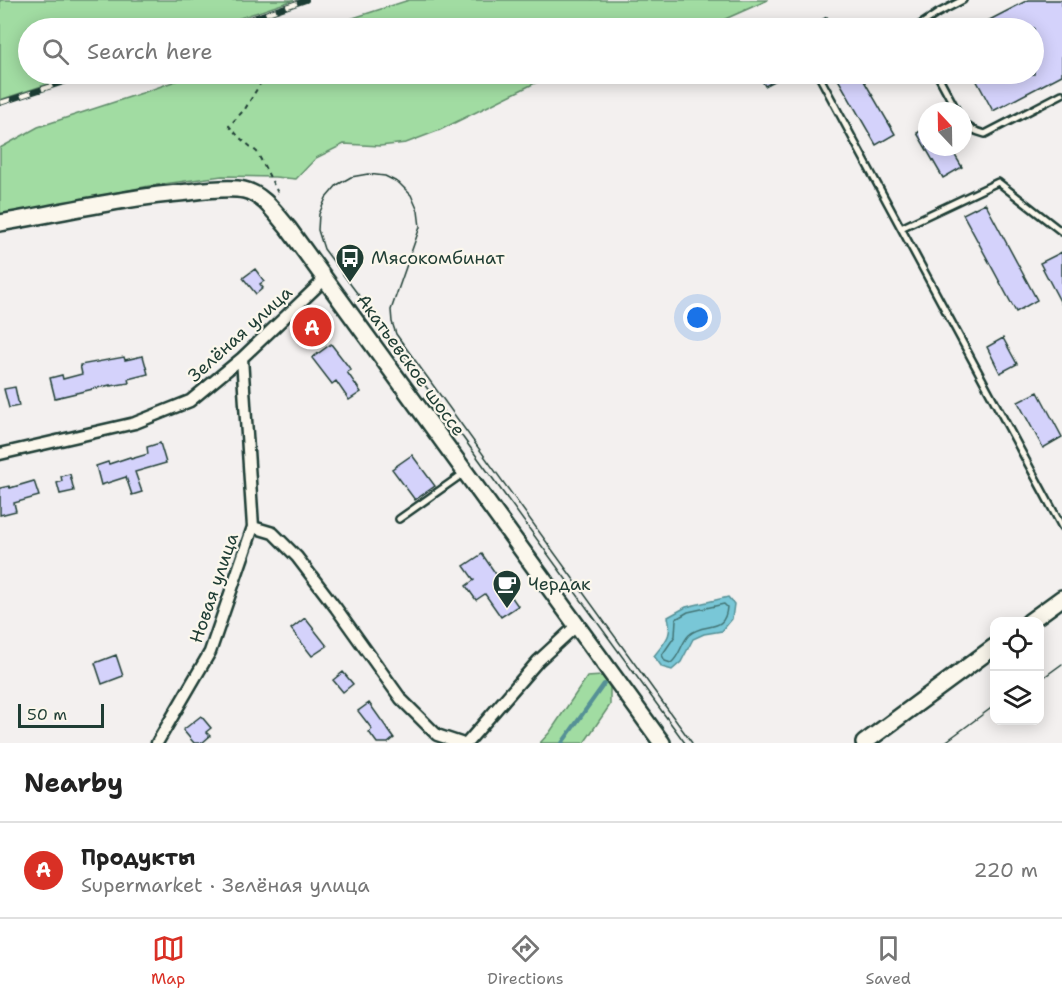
<!DOCTYPE html>
<html lang="en">
<head>
<meta charset="utf-8">
<style>
	:root { --surface:#fff; --page:#f6f6f6; --text:#222; --muted:#767676; --line:#e0e0e0; --accent:#d93025 }
	body { margin:0; font-family:"Shantell Sans",sans-serif; background:var(--page); color:var(--text) }
	.controls { position:absolute; right:18px; bottom:18px; display:grid; overflow:hidden; border-radius:12px; box-shadow:0 3px 15px #0003 }
	.controls button { width:54px; height:54px; display:grid; place-items:center; padding:0; border:0; border-bottom:2px solid var(--line); background:var(--surface); color:var(--text); font:30px sans-serif }
	.compass { position:absolute; left:918px; top:102px; width:54px; height:54px; border-radius:50%; background:var(--surface); box-shadow:0 3px 15px #0003; rotate:338deg }
	.scale { position:absolute; left:18px; bottom:15px; width:86px; box-sizing:border-box; padding-left:6px; border:3px solid #1f3d34; border-top:0; font-size:16px; line-height:21px; white-space:nowrap; color:#1f3d34; -webkit-text-stroke:4px #fbf7ec; paint-order:stroke }
	.you { position:absolute; left:698px; top:318px; width:21px; height:21px; margin:-15px; border:4px solid #fff; border-radius:50%; background:#1a73e8; box-shadow:0 0 0 9px #1a73e833 }
	.badge { display:grid; place-items:center; width:39px; height:39px; border-radius:50%; background:var(--accent); color:#fff; font-size:20px; font-weight:700 }
	.pin { position:absolute; translate:-50% -50%; border:3px solid #fff; box-shadow:0 2px 6px #0006 }
	.list { margin:0; padding:0; list-style:none }
	h2 { display:flex; justify-content:space-between; align-items:center; height:78px; margin:0; padding:0 24px; font-size:26px }
	h2 small { font-size:20px; font-weight:400; color:var(--muted) }
	.list li { display:grid; grid-template-columns:39px 1fr auto; gap:18px; align-items:center; box-sizing:border-box; height:96px; padding:0 24px; border-top:2px solid var(--line) }
	.list b { display:block; font-size:22px; white-space:nowrap }
	.list p { margin:0; font-size:20px; white-space:nowrap; color:var(--muted) }
	.list em { font-size:20px; font-style:normal; color:var(--muted) }
	.icon { flex:none; width:33px; height:33px; fill:none; stroke:currentColor; stroke-width:2; stroke-linecap:round; stroke-linejoin:round }
	.map { position:relative; flex:none; width:1062px; height:743px; overflow:hidden }
	.search { position:absolute; background:var(--surface); box-shadow:0 3px 15px #0003; left:18px; right:18px; top:18px; height:66px; display:flex; align-items:center; gap:15px; box-sizing:border-box; padding:0 21px; border-radius:33px; color:var(--muted); font-size:22px }
	.sheet { height:174px; background:var(--surface) }
	nav { display:flex; justify-content:space-around; align-items:center; box-sizing:border-box; height:84px; border-top:2px solid var(--line); background:var(--surface); font-size:16px; color:var(--muted) }
	nav a { display:grid; justify-items:center; gap:3px }
	nav .on { color:var(--accent) }
	.map>svg:first-child { display:block }
</style>
</head>
<body>
<div class="map">
<svg width="1062" height="743" viewBox="0 0 1062 743">
	<rect width="100%" height="100%" fill="#f3f0ef"/>
	<filter id="ink" filterUnits="userSpaceOnUse"><feTurbulence type="fractalNoise" baseFrequency=".0167" numOctaves="2"/><feDisplacementMap in="SourceGraphic" scale="12" xChannelSelector="R" yChannelSelector="G"/><feConvolveMatrix kernelMatrix="1 2 1 2 8 2 1 2 1" color-interpolation-filters="sRGB"/></filter>
	<g filter="url(#ink)">
		<path fill="#a1dca2" stroke="#608c6b" stroke-width="1.5" d="M0 0H294L210 28H28V74H78L0 100Z
			M409 0H768L705 28H322Z
			M195 74H563L535 83 440 130 406 143 380 146 344 144 316 158 296 179 275 177 222 176 149 186 0 216V148L38 127 142 93Z
			M602 676 610 687V705L584 743H540L550 732 587 677Z"/>
		<path fill="#79c7d7" stroke="#559096" stroke-width="1.5" d="M728 597 734 604 732 619 722 631 704 634 693 639 681 662 672 670 662 667 654 656C665 641 673 637 668 617L686 607Z"/>
		<g fill="none" stroke-linecap="round" stroke-linejoin="round">
			<path stroke="#437475" stroke-width="1.5" d="M724 604 727 607C725 635 704 621 689 635 681 643 680 656 671 663L665 661 662 655 675 636 676 619 688 612Z"/>
			<path stroke="#559096" stroke-width="4" d="M562 743 604 684"/>
		</g>
		<path fill="#d4d2fb" stroke="#1f3d34" stroke-width="1.5" d="M1028 0H1062V75L993 111 973 74H1034V28H974Z
			M827 17 834 28H806Z
			M758 74H788L765 86Z
			M835 74H860L895 134 876 145Z
			M927 127V147H950L962 167 943 178 917 133Z
			M985 203 1037 300 1016 312 963 214Z
			M1062 252V305L1040 263Z
			M255 269 264 281 260 284 263 288 256 294 243 278Z
			M313 317 322 329 312 337 302 324Z
			M1003 338 1017 364 1000 373 987 347Z
			M331 344 351 370 347 372 361 392 349 400 336 381 332 384 312 358Z
			M143 356 148 374 128 379 129 383 110 386V385L55 398 50 378 62 375 63 379 82 374 80 365 124 357 125 360Z
			M15 387 19 406 9 408 4 389Z
			M1038 392 1062 437 1043 448 1018 402Z
			M160 443 166 463 135 472 142 492 132 495 126 477 101 485 96 466 108 462 109 464 130 457 131 459 148 454 147 447Z
			M412 455 435 486 415 500 392 469Z
			M70 474 74 491 60 494 57 483 62 481 61 476Z
			M34 481 39 496 14 503 16 511 0 515V488L9 486 10 488Z
			M482 554 518 606 501 617 485 594 476 600 466 586 474 580 464 566Z
			M305 618 327 646 312 656 291 629Z
			M116 655 123 676 102 684 95 663Z
			M343 672 353 684 343 692 333 680Z
			M369 703 394 738 388 743H377L369 732 372 729 358 711Z
			M201 716 211 728 206 732 210 736 202 743H194L183 730Z"/>
		<g fill="none" stroke-linecap="round" stroke-linejoin="round">
			<g stroke="#1f3d34" stroke-width="10">
				<path id="service" d="M919 28 920 25 938 13 963 0
					M818 74 1062 527
					M937 74 957 111
					M963 121C968 129 977 132 985 134L1062 94
					M901 228 998 182 1062 232
					M399 519 464 473"/>
			</g>
			<g stroke="#1f3d34" stroke-width="15">
				<path id="minor" d="M0 454 135 423 190 401 242 358 325 279
					M253 527 273 533 297 557 336 608 401 699 437 735 461 743
					M157 743 210 652 253 527 242 358
					M467 743 538 661 577 625"/>
			</g>
			<g stroke="#1f3d34" stroke-width="20">
				<path id="secondary" d="M0 223C63 212 126 197 189 192 204 190 230 187 244 190 263 194 276 214 288 228L662 743
					M1029 622 1062 598
					M864 743 994 647"/>
			</g>
			<path stroke="#1f3d34" stroke-width="2" stroke-dasharray="4.5 4.5" stroke-linecap="butt" d="M267 23 268 28
				M266 74 245 109 229 126 240 138 257 152 280 197"/>
			<use href="#service" stroke="#fbf7ec" stroke-width="5"/>
			<use href="#minor" stroke="#fbf7ec" stroke-width="10"/>
			<use href="#secondary" stroke="#fbf7ec" stroke-width="15"/>
			<path stroke="#1f3d34" stroke-width="1.5" d="M1040 680 1062 664
				M685 743 387 333 324 249 318 230 319 214 326 198 337 185 351 177 368 174 385 176 399 183 411 195 418 211 420 227 391 310 392 322 396 334 692 743
				M944 743 994 706"/>
			<g stroke="#1f3d34" stroke-width="6">
				<path id="rail" d="M224 28 306 0
					M0 103 88 74"/>
			</g>
			<use href="#rail" stroke="#fbf7ec" stroke-width="4" stroke-dasharray="11" stroke-linecap="butt"/>
		</g>
	</g>
	<defs>
		<g id="bus-pin" transform="scale(1.5)"><path d="M0 17L-7.5 6A9.5 9.5 0 1 1 7.5 6Z" fill="#1f3d34" stroke="#fbf7ec"/><path d="M-5-6H5V4H4V6H2V4H-2V6H-4V4H-5ZM-3.5-4V0h7V-4ZM-3.5 1.2v1.5H-2V1.2ZM2 1.2v1.5H3.5V1.2Z" fill="#fff"/></g>
		<g id="cafe-pin" transform="scale(1.5)"><path d="M0 17L-7.5 6A9.5 9.5 0 1 1 7.5 6Z" fill="#1f3d34" stroke="#fbf7ec"/><path d="M-5.5-4.5H6V0H3Q3 3.5 0 3.5H-2.5Q-5.5 3.5-5.5 0ZM3-3.2v2h1.7v-2ZM-6 4.5H4V6H-6Z" fill="#fff"/></g>
	</defs>
	<g fill-rule="evenodd">
		<use href="#bus-pin" x="350" y="258"/>
		<use href="#cafe-pin" x="507" y="584"/>
	</g>
	<g text-anchor="middle" dominant-baseline="central" stroke-width="4.5" stroke-linejoin="round" paint-order="stroke">
		<g font-size="18" fill="#1f3d34" stroke="#fbf7ec" text-anchor="start">
			<text x="371" y="258">Мясокомбинат</text>
			<text x="528" y="584">Чердак</text>
		</g>
		<g font-size="18" fill="#1f3d34" stroke="#fbf7ec">
			<text transform="translate(240 334) rotate(-42)">Зелёная улица</text>
			<text transform="translate(411 365) rotate(54)">Акатьевское шоссе</text>
			<text transform="translate(214 588) rotate(-71)">Новая улица</text>
		</g>
	</g>
</svg>
<div class="controls">
<button><svg class="icon" aria-label="locate" viewBox="0 0 24 24"><circle cx="12" cy="12" r="6"/><path d="M12 2v4M12 18v4M2 12h4M18 12h4"/></svg></button>
<button><svg class="icon" aria-label="layers" viewBox="0 0 24 24"><path d="M12 4l9 5-9 5-9-5zM3 14l9 5 9-5"/></svg></button>
</div>
<svg class="compass" viewBox="-18 -18 36 36"><path d="M0-13l5 13h-10z" fill="#e53935"/><path d="M0 13l5-13h-10z" fill="#767676"/></svg>
<div class="scale">50 m</div>
<div class="you"></div>
<div class="pin badge" style="left:312px;top:327px">A</div>
<div class="search"><svg class="icon" aria-label="search" viewBox="0 0 24 24"><circle cx="10" cy="10" r="6"/><path d="M15 15l6 6"/></svg>Search here</div>
</div>
<section class="sheet">
<h2>Nearby<small></small></h2>
<ul class="list">
<li><span class="badge">A</span><div><b>Продукты</b><p>Supermarket · Зелёная улица</p></div><em>220 m</em></li>
</ul>
</section>
<nav>
<a class="on"><svg class="icon" aria-label="map" viewBox="0 0 24 24"><path d="M3 6l6-2 6 2 6-2v14l-6 2-6-2-6 2zM9 4v14M15 6v14"/></svg>Map</a>
<a><svg class="icon" aria-label="directions" viewBox="0 0 24 24"><path d="M12 3l9 9-9 9-9-9zM9 14v-3h6M13 9l2 2-2 2"/></svg>Directions</a>
<a><svg class="icon" aria-label="saved" viewBox="0 0 24 24"><path d="M7 4h10v16l-5-4-5 4z"/></svg>Saved</a>
</nav>
</body>
</html>
